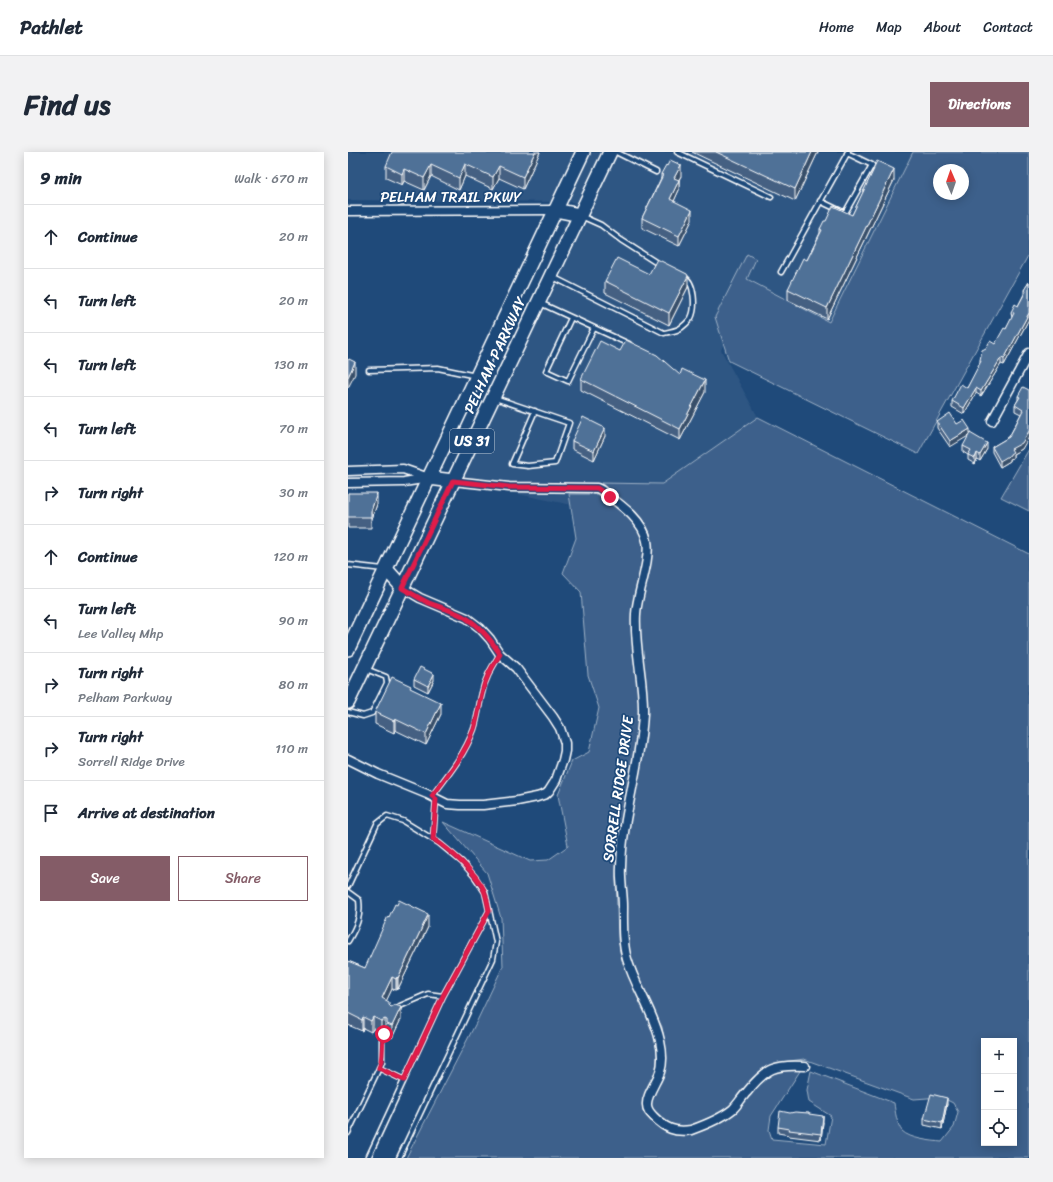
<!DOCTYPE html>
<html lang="en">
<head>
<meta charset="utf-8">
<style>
	:root { --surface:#fff; --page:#f2f2f3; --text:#1f2937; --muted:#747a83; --line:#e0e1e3; --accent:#845c67 }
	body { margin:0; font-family:Sriracha,sans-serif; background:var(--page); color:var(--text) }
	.controls { position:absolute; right:12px; bottom:12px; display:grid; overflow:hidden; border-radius:0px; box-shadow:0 2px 10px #0003 }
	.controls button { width:36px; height:36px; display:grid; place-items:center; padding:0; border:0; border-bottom:1px solid var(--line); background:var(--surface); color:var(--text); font:20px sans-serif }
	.compass { position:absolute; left:585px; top:12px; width:36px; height:36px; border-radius:50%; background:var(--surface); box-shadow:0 2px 10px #0003; rotate:358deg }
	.stop { position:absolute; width:12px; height:12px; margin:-9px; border:3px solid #e11d48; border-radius:50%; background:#fff }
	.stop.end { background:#e11d48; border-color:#fff; box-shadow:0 1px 4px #0008 }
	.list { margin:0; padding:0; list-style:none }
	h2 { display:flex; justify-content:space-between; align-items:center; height:52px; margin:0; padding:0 16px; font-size:17px }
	h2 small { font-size:13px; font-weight:400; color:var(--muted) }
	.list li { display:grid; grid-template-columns:26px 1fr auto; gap:12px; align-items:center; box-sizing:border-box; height:64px; padding:0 16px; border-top:1px solid var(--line) }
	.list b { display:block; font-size:15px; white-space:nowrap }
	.list p { margin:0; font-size:13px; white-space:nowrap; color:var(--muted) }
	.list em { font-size:13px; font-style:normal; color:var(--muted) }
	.actions { display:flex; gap:8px; padding:12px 16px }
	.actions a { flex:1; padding:9px 0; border:1px solid var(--accent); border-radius:0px; text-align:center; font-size:14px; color:var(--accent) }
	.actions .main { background:var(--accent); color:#fff }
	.icon { flex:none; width:22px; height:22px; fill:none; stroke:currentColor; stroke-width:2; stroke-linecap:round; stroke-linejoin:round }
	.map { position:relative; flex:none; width:681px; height:1006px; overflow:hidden; border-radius:0px }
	header { display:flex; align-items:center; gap:24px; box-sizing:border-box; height:56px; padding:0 20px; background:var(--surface); border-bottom:1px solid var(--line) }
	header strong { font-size:19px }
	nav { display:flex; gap:22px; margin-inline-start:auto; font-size:14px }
	.intro { display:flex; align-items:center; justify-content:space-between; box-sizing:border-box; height:96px; padding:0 24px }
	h1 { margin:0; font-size:28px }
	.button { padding:10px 18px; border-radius:0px; background:var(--accent); color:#fff; font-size:14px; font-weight:700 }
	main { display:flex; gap:24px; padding:0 24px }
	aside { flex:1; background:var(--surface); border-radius:0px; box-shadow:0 2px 10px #0003 }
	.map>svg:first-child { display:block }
</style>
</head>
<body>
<header>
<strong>Pathlet</strong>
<nav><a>Home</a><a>Map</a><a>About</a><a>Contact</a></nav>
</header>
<div class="intro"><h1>Find us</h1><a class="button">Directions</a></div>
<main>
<aside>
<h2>9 min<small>Walk · 670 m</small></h2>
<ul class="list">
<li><svg class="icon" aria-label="ahead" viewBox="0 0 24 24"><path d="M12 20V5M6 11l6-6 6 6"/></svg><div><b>Continue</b></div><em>20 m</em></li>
<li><svg class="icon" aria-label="left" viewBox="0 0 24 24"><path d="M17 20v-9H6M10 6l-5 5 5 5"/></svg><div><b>Turn left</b></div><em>20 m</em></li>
<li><svg class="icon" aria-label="left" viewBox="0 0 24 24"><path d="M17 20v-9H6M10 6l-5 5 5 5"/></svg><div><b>Turn left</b></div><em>130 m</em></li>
<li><svg class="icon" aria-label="left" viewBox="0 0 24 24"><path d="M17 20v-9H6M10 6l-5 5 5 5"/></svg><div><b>Turn left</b></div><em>70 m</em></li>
<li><svg class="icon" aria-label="right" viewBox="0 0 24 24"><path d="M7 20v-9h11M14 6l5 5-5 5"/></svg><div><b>Turn right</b></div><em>30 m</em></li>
<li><svg class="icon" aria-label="ahead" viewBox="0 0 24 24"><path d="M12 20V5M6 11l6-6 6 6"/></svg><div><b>Continue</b></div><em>120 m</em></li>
<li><svg class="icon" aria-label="left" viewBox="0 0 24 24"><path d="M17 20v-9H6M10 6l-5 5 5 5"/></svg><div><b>Turn left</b><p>Lee Valley Mhp</p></div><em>90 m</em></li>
<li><svg class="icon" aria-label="right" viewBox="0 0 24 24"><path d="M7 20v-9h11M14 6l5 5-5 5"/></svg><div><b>Turn right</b><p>Pelham Parkway</p></div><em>80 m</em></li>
<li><svg class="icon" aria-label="right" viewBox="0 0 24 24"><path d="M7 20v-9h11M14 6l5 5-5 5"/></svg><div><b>Turn right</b><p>Sorrell Ridge Drive</p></div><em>110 m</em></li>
<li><svg class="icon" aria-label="arrive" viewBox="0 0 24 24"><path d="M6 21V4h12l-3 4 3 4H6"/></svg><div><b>Arrive at destination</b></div></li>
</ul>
<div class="actions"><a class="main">Save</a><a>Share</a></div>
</aside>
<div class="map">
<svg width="681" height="1006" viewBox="0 0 681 1006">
	<rect width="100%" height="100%" fill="#1f4a7a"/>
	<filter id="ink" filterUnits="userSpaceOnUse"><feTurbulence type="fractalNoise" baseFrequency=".025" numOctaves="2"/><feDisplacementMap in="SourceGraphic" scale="8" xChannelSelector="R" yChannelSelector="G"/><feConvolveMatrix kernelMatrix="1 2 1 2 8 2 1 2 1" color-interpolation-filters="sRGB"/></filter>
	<g filter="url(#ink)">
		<path fill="#2e5683" d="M0 0H580L488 182 399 140 373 198 410 265 328 374 105 329 226 50 0 48Z"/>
		<path fill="#3c618b" stroke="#9eb0c5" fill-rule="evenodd" d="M565 0H681V102L570 302 381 209 367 165 399 102 408 107 399 127 481 170ZM591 18H615V42H591Z
			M410 265 681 402V1006H58L129 869 155 814 153 766 139 721 95 670 182 709 200 708 220 694 210 643 224 609 241 600 251 556 240 523 233 440 215 421 228 386 221 342H252L276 360 290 374 296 389 295 409 285 488 291 555 290 582 270 687 268 726 270 788 275 808 305 878 309 899V914L307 923 296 945 295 953 297 962 312 977 327 983 340 982 383 964 392 955 413 928 424 920 444 916 452 919 423 964 421 978 424 987 478 992 483 964 461 950 459 938 463 919 546 951C547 959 549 973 554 979 562 987 583 989 594 990L606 975 610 960 605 951 593 945 566 947 456 907 435 910 419 914 404 926 389 948 379 957 340 977 330 976 314 969 302 954 303 948 317 913 318 899 314 875 298 843 284 807 279 789V766L276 726 278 689 297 583 299 556 290 467 294 444 303 410V388L298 374 287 359 253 331 314 332ZM636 889H666V991H636Z
			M681 297V359L653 345Z"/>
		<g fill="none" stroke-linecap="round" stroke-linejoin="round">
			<g stroke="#fff" stroke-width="7">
				<path id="lane" d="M268 0 308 20
					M329 0 423 45
					M472 49 497 61 524 13 499 1
					M233 64 253 73 273 88 312 113
					M433 120 500 0
					M205 125 316 181C321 180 327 179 331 177 335 175 341 169 343 166 348 156 347 130 336 125
					M192 151 281 192
					M223 166 198 219 220 229 246 176
					M21 218 90 216 128 224
					M147 246 221 271 207 311 180 314 164 312 187 259
					M0 413 35 417
					M0 560 15 564 24 561 39 531 38 525 18 517
					M84 644C100 623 117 602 126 577 130 565 131 552 134 541 137 526 145 514 152 502
					M85 687 88 647
					M0 734 29 672 39 664 55 669 91 691 114 710 127 725 137 740 148 790 145 807 51 1006
					M0 740 11 748C13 765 9 774 0 789
					M48 858 52 854 80 842 95 844
					M31 916 56 928
					M0 981 34 910V888L36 882
					M20 1006 95 844 141 759"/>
			</g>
			<g stroke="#fff" stroke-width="11">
				<path id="street" d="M0 59 207 58
					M644 269 681 201
					M0 319 55 317 81 326 56 330 0 331
					M105 329 161 335 249 336 253 338C270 351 295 367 299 389 303 408 289 442 288 462 286 496 296 529 295 561 293 613 274 663 273 715 272 728 275 741 275 754 275 771 274 790 279 807 287 835 306 860 312 889 314 898 315 911 312 920 309 929 298 944 299 953 299 958 302 961 306 965 317 976 327 981 343 978 357 973 374 966 385 957 390 952 394 945 399 940 418 916 427 912 457 914
					M0 607 30 622 79 642 99 652 112 653H135L169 649 189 645 198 642 201 639 208 628 215 608 217 599V591L212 576 205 565 168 516 152 502 142 487 132 476 119 466 72 446 55 436"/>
			</g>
			<g stroke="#fff" stroke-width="16">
				<path id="primary" d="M207 58 232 63
					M81 326 105 329
					M38 417 55 436
					M0 497 235 0
					M0 550 262 0"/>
			</g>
			<use href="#lane" stroke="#1f4a7a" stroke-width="4"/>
			<use href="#street" stroke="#1f4a7a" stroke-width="8"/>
			<use href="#primary" stroke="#1f4a7a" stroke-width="13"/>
		</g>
		<path fill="#456182" stroke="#fff" d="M192 0 175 37 151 26 145 37 117 24 111 38 83 24 76 38 56 29 54 33 38 26V14Z
			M344 0H470L447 49Z
			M525 17 546 28 479 167 440 148V137L459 108 472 81V77L478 69 504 63 525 20Z
			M313 22 333 24 331 28V38L326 49 344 68 331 94 294 76V66L313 26Z
			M301 122 340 135 321 173 257 141V129Z
			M681 130V167L656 213 653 212 633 244 628 241 616 262 604 255V249L619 236 632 213V208L647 192 658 177 664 166 663 160 670 154 676 142V138Z
			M272 199 332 223 357 240 332 288 233 238V227Z
			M681 238 674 297 665 302V306L662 307V309L652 315 644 300V295L661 285 673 262 667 259V253L670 248V244Z
			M589 270 609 272 602 295 589 276Z
			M257 284 246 308 224 297V289Z
			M615 294 639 297 632 309 629 307 627 312 620 308V303L615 300Z
			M0 341 29 352 23 370V376H0Z
			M66 527 86 528 80 540 66 533Z
			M63 537 93 562 78 593 47 578 46 581 27 572V560Z
			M80 775 50 837H49L48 838 44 837 38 849 41 853 53 867 44 886 39 883V880L37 879 33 880 25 877 23 880 15 876 14 879 0 873V809L17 816Z
			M599 952 594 977 576 973V967Z
			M461 962 475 970 473 988 441 984V983L430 981V975Z"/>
		<path fill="#384f6a" stroke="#fff" d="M187 0H192L175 37V25Z
			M464 0H470L447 49V37Z
			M117 12V24L111 38V26Z
			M83 13V24L76 38V26Z
			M333 13V24L326 36V26Z
			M151 14V26L145 37V25Z
			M56 17V29L54 33V22Z
			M546 17V28L479 167V156Z
			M331 28V38L322 58V47Z
			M344 58V68L331 94V84Z
			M340 124V135L321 173V161Z
			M681 161V167L656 213V207Z
			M653 206V212L633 244V239Z
			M7 210V222L0 236V225Z
			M357 228V240L332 288V277Z
			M628 236V241L616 262V256Z
			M257 276V284L246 308V299Z
			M622 277V283L602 295V289Z
			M681 279V285L674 297 665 302V306L662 307V309L652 315V309Z
			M639 291V297L632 309V303Z
			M629 301V307L627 312V306Z
			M29 341V352L23 370V359Z
			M86 522V528L80 540V534Z
			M93 551V562L78 593V582Z
			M47 567V578L46 581V569Z
			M80 763V775L50 837V826Z
			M44 825V837L34 858V846Z
			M49 825V837L48 838V827Z
			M53 855V867L44 886V874Z
			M15 865V876L14 879V868Z
			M25 865V877L23 880V869Z
			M37 867V879L33 880V869Z
			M599 946V952L594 977V971Z
			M475 964V970L473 988V982Z"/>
		<path fill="#507197" stroke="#fff" d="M44 0H187L175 25 151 14 145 25 117 12 111 26 83 13 76 26 56 17 54 22 38 14Z
			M368 0H464L447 37Z
			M322 8 333 13 326 26 331 28 322 47 344 58 331 84 294 66 315 23 313 22 318 13 319 14Z
			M529 9 546 17 479 156 440 137 455 106 459 108 474 78 472 77 476 69H478L485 54 504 63 526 17H525Z
			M269 106 301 122 309 107 339 122 340 124 321 161 257 129Z
			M681 130V161L656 207 653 206 633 239 628 236 616 256 604 249 613 232 619 236 633 209 632 208 634 198 638 196 642 189 647 192 656 176 658 177 666 161 663 160 667 152 670 154 678 139 676 138Z
			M278 188 309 203 332 223 334 217 357 228 332 277 233 227 252 189 272 199Z
			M1 207 7 210 0 225V208Z
			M675 235 681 238V279L674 291 663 297 665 300 662 302V303L652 309 644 295 661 285 667 274 675 258 667 253 672 245 670 244Z
			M602 261 609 272 616 268 622 277 602 289 589 270Z
			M235 265 257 276 246 299 224 289Z
			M622 281 639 291 632 303 629 301 627 306 620 303 623 298 615 294Z
			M0 341H29L23 359V365H0Z
			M72 515 86 522 80 534 66 527Z
			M44 525 63 534 62 536 93 551 78 582 47 567 46 569 27 560Z
			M51 748 80 762V763L50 826 49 825 48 827 44 825 34 846 41 850V853L43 855 47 853 53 855 44 874 39 872V868L37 867 33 869 25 865 23 869 15 865 14 868 0 861V809L17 816 40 764 41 765 47 752 49 753Z
			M583 942 599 946 594 971 576 967Z
			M432 959 442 961 447 960 461 961V962L475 964 473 982 441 978 442 977 430 975Z"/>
	</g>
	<g fill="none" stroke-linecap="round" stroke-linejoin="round" filter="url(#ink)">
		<path stroke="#e11d48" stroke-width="5" d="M36 882C33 893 36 904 31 916L56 928 95 844 141 759C140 753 139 747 137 741 131 723 101 697 85 687L88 647 84 644C100 623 117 602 126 577 130 565 131 553 134 541 137 526 145 514 152 502 143 488 133 475 118 466 107 459 94 456 81 451 72 447 63 441 54 436L105 329 161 335 249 336 262 345"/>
	</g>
	<g text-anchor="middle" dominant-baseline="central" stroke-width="3.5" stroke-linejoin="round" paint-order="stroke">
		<rect fill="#1f4a7a" stroke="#bcc9d7" stroke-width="1" x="102" y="277" width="44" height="24" rx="3"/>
		<g font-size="14" font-weight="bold" fill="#fff">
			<text x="124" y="289">US 31</text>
		</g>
		<g font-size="15" fill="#fff" stroke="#1f4a7a">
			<text x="103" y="45">PELHAM TRAIL PKWY</text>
			<text transform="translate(147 203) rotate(-65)">PELHAM PARKWAY</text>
			<text transform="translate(270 637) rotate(-82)">SORRELL RIDGE DRIVE</text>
		</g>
	</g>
</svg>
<div class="controls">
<button>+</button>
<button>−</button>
<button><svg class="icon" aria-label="locate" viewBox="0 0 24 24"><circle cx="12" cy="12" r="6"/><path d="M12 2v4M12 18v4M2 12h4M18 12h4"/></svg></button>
</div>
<svg class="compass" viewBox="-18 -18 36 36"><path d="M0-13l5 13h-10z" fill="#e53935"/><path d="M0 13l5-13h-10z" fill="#747a83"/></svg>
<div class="stop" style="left:36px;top:882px"></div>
<div class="stop end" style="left:262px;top:345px"></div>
</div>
</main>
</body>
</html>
